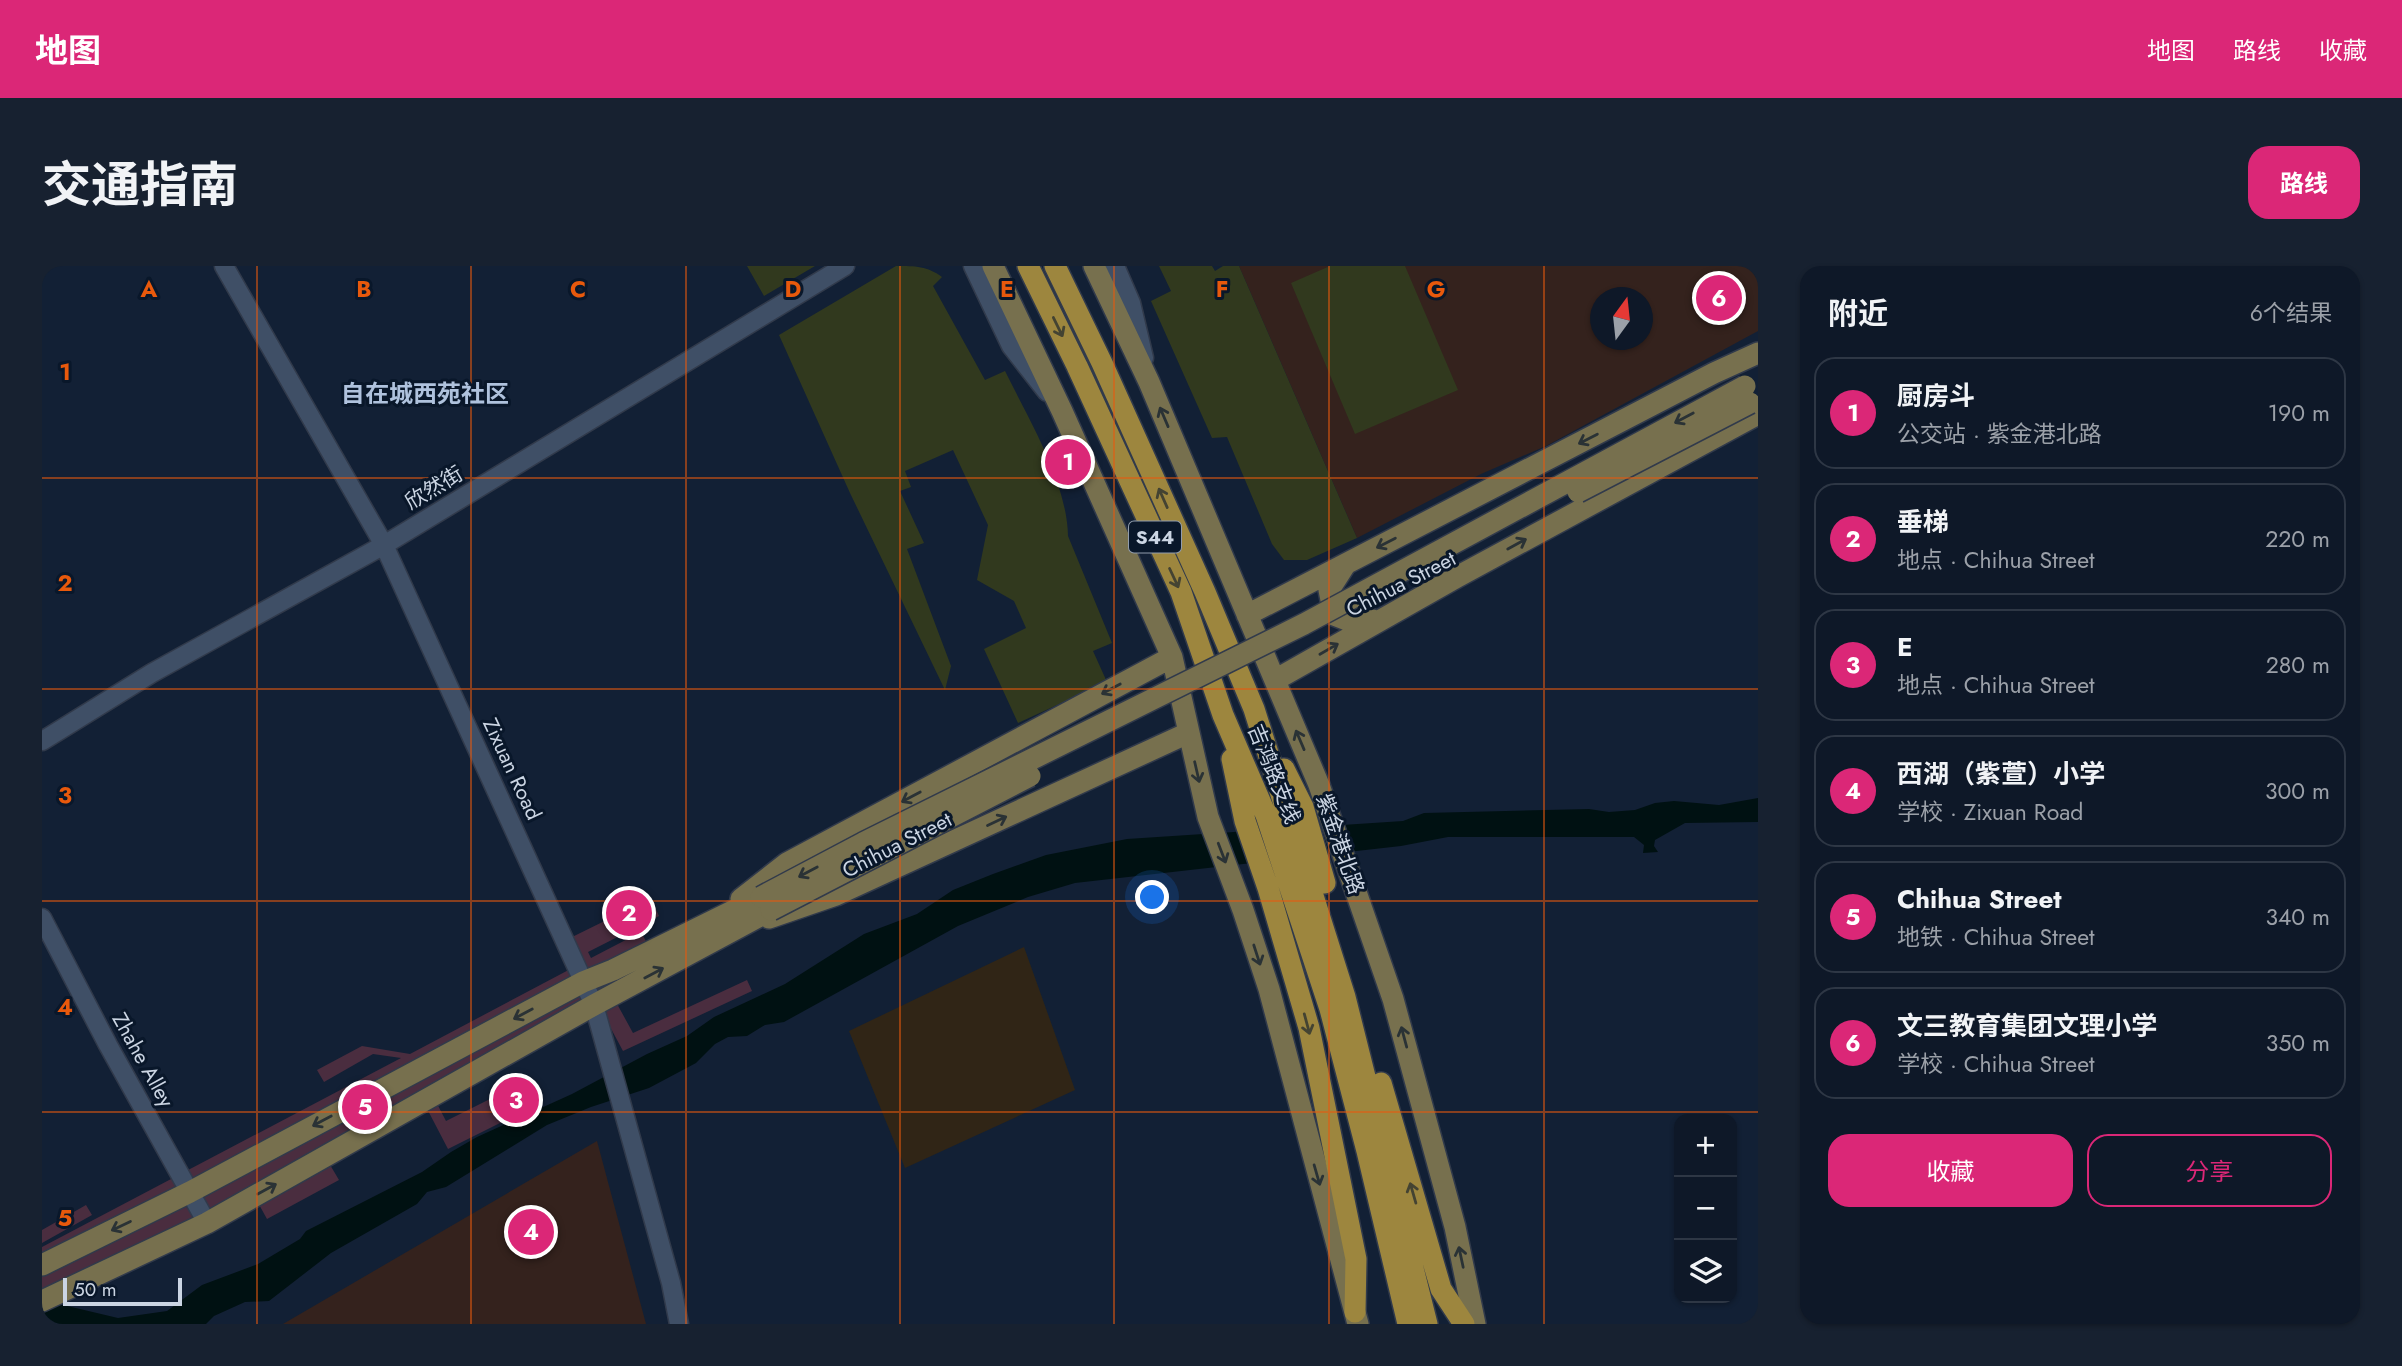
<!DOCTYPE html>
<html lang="zh">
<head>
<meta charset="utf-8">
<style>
	:root { --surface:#0e1828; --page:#172130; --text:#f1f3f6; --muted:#9ba0a8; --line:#2e3745; --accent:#db2777 }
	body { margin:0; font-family:Jost,"Noto Sans SC",sans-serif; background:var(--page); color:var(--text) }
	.controls { position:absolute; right:21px; bottom:21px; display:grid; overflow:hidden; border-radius:14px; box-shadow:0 2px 5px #0004 }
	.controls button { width:63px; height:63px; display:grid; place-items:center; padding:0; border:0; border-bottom:2px solid var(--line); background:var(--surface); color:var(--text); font:35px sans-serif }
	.compass { position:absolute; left:1548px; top:21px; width:63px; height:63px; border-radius:50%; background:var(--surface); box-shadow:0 2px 5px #0004; rotate:15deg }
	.scale { position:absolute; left:21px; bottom:18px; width:119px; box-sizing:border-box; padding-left:7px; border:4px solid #cbd5e3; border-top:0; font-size:19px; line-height:24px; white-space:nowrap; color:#cbd5e3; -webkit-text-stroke:5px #09172a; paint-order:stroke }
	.you { position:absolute; left:1111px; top:632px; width:24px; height:24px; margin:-18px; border:5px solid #fff; border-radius:50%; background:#1a73e8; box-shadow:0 0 0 10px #1a73e833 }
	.badge { display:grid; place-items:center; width:46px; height:46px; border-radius:50%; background:var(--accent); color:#fff; font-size:23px; font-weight:700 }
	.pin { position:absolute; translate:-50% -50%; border:4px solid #fff; box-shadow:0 2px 7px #0006 }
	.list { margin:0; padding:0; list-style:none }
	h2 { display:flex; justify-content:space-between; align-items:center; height:91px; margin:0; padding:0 28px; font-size:30px }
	h2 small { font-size:23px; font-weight:400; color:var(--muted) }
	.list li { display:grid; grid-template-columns:46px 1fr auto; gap:21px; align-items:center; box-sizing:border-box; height:112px; margin:0 14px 14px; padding:0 14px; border:2px solid var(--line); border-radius:21px }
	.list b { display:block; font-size:26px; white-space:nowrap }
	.list p { margin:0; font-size:23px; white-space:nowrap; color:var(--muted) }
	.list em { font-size:23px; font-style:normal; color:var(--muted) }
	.actions { display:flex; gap:14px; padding:21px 28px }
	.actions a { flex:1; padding:16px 0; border:2px solid var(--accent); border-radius:21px; text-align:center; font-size:24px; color:var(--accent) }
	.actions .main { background:var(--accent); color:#fff }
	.icon { flex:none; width:38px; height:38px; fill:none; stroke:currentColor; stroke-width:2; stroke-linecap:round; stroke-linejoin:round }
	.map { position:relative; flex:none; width:1716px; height:1058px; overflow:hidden; border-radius:21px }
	header { display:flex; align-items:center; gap:42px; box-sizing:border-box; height:98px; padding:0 35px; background:var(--accent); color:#fff }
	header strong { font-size:33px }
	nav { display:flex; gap:38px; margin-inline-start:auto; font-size:24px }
	.intro { display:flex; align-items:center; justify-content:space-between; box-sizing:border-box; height:168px; padding:0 42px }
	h1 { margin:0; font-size:49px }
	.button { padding:18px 32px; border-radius:21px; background:var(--accent); color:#fff; font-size:24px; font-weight:700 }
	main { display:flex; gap:42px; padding:0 42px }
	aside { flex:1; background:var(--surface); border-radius:21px; box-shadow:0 2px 5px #0004 }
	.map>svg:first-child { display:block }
</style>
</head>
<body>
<header>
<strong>地图</strong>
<nav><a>地图</a><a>路线</a><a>收藏</a></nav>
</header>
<div class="intro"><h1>交通指南</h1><a class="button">路线</a></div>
<main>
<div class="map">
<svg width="1716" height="1058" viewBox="0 0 1716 1058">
	<rect width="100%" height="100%" fill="#122035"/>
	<path fill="#302516" d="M982 681 1033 824 863 902 807 765Z"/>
	<path fill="#34221d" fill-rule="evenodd" d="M1197 0H1716V65L1504 180 1439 208 1315 272ZM1559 32H1601V74H1559Z
		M555 875 604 1058H241Z"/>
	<path fill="#31391e" d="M705 0H773L722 30Z
		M854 0C874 0 885 0 900 11L891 20 943 114 963 105C987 154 1025 216 1026 270L1070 377 1051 385 1065 416 976 457 942 383 984 362 972 335 935 314 946 259 911 184 863 205 869 221 858 225 882 277 865 283 909 400 903 424 808 227 737 69Z
		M1117 0H1170L1173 5 1181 0H1197L1315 272 1265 294H1242L1230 278 1185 171 1170 172 1109 35 1129 25Z
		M1288 0H1363L1416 124 1313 168 1249 17Z"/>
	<path fill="#001112" d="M1716 532V556L1643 557 1613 574 1612 580 1616 586 1601 587 1602 579 1592 571H1406L1359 580 1033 617 986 631 916 660 742 756 723 759 705 770 686 771 673 778 654 797 607 822 549 841 505 859 404 921 385 926 375 938 289 987 227 1035 203 1036 172 1050 164 1058H0V1034L76 1052 125 1045 160 1019 216 998 258 973 264 965 380 906 409 886 435 871 530 828 605 788 645 770 672 751 743 718 822 668 875 648 911 624 951 608 1004 589 1085 573 1361 555 1382 547 1547 543 1567 546 1593 544 1613 537 1632 535 1677 539Z"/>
	<path fill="#4a2d3f" d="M612 639 617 650 546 686 549 692 599 666 623 711 574 736 591 767 705 714 710 725 581 785 559 744 391 830 404 855 484 815 496 836 464 854 406 883 381 835 281 887 297 914 225 953 210 926 0 1037V981L359 792 331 788 282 816 275 804 320 780 368 788 536 699 524 674 591 641 594 648Z
		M44 939 50 949 0 977V964Z"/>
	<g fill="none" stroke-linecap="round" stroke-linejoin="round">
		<g stroke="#313a4b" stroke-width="21">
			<path id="minor" d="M182 0 342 279 552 739 629 1017 637 1058
				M931 0 969 80 1005 126
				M1073 0 1089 37 1102 92
				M0 475 110 407 342 279 803 0
				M0 652 66 779 165 957"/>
		</g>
		<g stroke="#313a4b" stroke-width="24">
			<path id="major" d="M951 0 1020 145 1130 391 1166 551 1201 644 1227 723 1316 1058
				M1052 0 1107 116 1277 519 1351 733 1413 961 1433 1058
				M1303 299 1287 324 1292 349 1315 358 1331 354
				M1205 349 1672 107 1716 87
				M1233 414 1415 311 1716 148
				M699 633 745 597 1130 391
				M727 652 794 629 1146 467
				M0 999 148 926 541 716 571 704 719 631
				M0 1035 165 957 552 739 729 644"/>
		</g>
		<g stroke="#313a4b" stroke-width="24">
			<path id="highway" d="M986 0 1035 100 1139 326 1181 449 1224 549 1288 743 1325 885 1366 1058
				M1013 0 1060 97 1163 326 1212 443 1303 731 1385 1058
				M1190 493 1203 555 1226 622 1267 762 1314 993 1313 1046
				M1242 503 1261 541 1283 617
				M1339 817 1399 1023 1422 1058"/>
		</g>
		<use href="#minor" stroke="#3f4f66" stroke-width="18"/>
		<use href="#major" stroke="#77704e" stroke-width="21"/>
		<use href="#highway" stroke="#9d863e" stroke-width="21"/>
		<g stroke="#313a4b" stroke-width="24" stroke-linecap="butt">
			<path id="major-bridge" d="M1536 226 1708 137
				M719 631 821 577 1262 358 1703 120
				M729 644 988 510"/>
		</g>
		<use href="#major-bridge" stroke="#77704e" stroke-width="21"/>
	</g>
	<defs><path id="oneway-shaft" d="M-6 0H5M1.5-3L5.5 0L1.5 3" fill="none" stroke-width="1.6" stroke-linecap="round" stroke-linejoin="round" transform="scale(1.75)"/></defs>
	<g stroke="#444332">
		<use href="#oneway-shaft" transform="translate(1016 61) rotate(64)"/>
		<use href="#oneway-shaft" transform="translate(1121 232) rotate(-114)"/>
		<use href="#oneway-shaft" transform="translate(1132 312) rotate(65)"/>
		<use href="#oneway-shaft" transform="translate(1265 758) rotate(75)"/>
		<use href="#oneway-shaft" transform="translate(1371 927) rotate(-106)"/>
	</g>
	<g stroke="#2a3235">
		<use href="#oneway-shaft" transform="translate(1122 151) rotate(-113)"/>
		<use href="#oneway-shaft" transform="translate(1642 152) rotate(152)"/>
		<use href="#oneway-shaft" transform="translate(1546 173) rotate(153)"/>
		<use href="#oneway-shaft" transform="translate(1344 277) rotate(153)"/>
		<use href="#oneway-shaft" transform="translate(1475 278) rotate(-29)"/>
		<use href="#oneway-shaft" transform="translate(1287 383) rotate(-30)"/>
		<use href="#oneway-shaft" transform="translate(1069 423) rotate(152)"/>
		<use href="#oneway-shaft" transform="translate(1258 474) rotate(-113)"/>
		<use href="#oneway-shaft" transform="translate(1155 506) rotate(77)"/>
		<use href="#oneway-shaft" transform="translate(869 531) rotate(152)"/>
		<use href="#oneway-shaft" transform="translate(955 555) rotate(-25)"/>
		<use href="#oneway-shaft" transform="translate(1180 587) rotate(69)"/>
		<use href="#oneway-shaft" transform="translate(766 606) rotate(152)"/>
		<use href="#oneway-shaft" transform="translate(1215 689) rotate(72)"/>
		<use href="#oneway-shaft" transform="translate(612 707) rotate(-28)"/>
		<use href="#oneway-shaft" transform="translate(481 748) rotate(152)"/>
		<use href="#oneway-shaft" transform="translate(1362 771) rotate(-105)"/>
		<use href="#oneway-shaft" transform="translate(280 855) rotate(152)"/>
		<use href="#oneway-shaft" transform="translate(1275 909) rotate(74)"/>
		<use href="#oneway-shaft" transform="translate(225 923) rotate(-29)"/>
		<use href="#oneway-shaft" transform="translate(79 960) rotate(154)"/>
		<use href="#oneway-shaft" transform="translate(1419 991) rotate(-102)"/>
	</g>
	<path fill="none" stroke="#e8590c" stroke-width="2" stroke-opacity="0.55" d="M215 0V1058M429 0V1058M644 0V1058M858 0V1058M1072 0V1058M1287 0V1058M1502 0V1058M0 212H1716M0 423H1716M0 635H1716M0 846H1716"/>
	<g text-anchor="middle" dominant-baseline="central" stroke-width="6" stroke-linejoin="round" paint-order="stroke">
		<rect fill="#09172a" stroke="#919cac" stroke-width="2" x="1087" y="255.5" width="52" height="31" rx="5"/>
		<g font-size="19" font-weight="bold" fill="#cbd5e3">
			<text x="1113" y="271">S44</text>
		</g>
		<g font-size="21" fill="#cbd5e3" stroke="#09172a">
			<text transform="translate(392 222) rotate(-31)">欣然街</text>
			<text transform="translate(1359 318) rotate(-27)">Chihua Street</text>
			<text transform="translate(470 503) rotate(65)">Zixuan Road</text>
			<text transform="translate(1232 508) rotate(68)">吉鸿路支线</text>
			<text transform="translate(1298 578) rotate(71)">紫金港北路</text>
			<text transform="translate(855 579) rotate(-27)">Chihua Street</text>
			<text transform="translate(101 794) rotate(61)">Zhahe Alley</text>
		</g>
		<g font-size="24" font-weight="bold" fill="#afc2dd" stroke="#09172a">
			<text x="383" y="127">自在城西苑社区</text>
		</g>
	</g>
	<g font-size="23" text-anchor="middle" font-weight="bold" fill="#e8590c" stroke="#09172a" stroke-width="6" stroke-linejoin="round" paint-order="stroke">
		<text x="107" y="31">A</text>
		<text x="322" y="31">B</text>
		<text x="536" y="31">C</text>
		<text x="751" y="31">D</text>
		<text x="965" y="31">E</text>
		<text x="1180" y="31">F</text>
		<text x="1394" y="31">G</text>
		<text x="23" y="114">1</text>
		<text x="23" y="325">2</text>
		<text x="23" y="537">3</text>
		<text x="23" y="749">4</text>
		<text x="23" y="960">5</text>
	</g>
</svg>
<div class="controls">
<button>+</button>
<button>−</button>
<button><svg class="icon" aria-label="layers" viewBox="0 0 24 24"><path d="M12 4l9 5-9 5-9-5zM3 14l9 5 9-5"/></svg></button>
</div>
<svg class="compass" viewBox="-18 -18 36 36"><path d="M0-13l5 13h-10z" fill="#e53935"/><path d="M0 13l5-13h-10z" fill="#9ba0a8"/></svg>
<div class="scale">50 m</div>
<div class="you"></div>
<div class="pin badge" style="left:1026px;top:196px">1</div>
<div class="pin badge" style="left:587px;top:647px">2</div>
<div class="pin badge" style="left:474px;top:834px">3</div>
<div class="pin badge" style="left:489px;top:966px">4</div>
<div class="pin badge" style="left:323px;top:841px">5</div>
<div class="pin badge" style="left:1677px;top:32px">6</div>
</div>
<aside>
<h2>附近<small>6个结果</small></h2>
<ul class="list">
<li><span class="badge">1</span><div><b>厨房斗</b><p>公交站 · 紫金港北路</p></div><em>190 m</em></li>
<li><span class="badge">2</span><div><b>垂梯</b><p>地点 · Chihua Street</p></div><em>220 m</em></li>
<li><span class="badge">3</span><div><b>E</b><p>地点 · Chihua Street</p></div><em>280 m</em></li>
<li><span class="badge">4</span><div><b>西湖（紫萱）小学</b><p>学校 · Zixuan Road</p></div><em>300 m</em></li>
<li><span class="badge">5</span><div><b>Chihua Street</b><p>地铁 · Chihua Street</p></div><em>340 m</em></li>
<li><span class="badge">6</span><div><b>文三教育集团文理小学</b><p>学校 · Chihua Street</p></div><em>350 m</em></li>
</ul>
<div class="actions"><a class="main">收藏</a><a>分享</a></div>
</aside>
</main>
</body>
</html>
